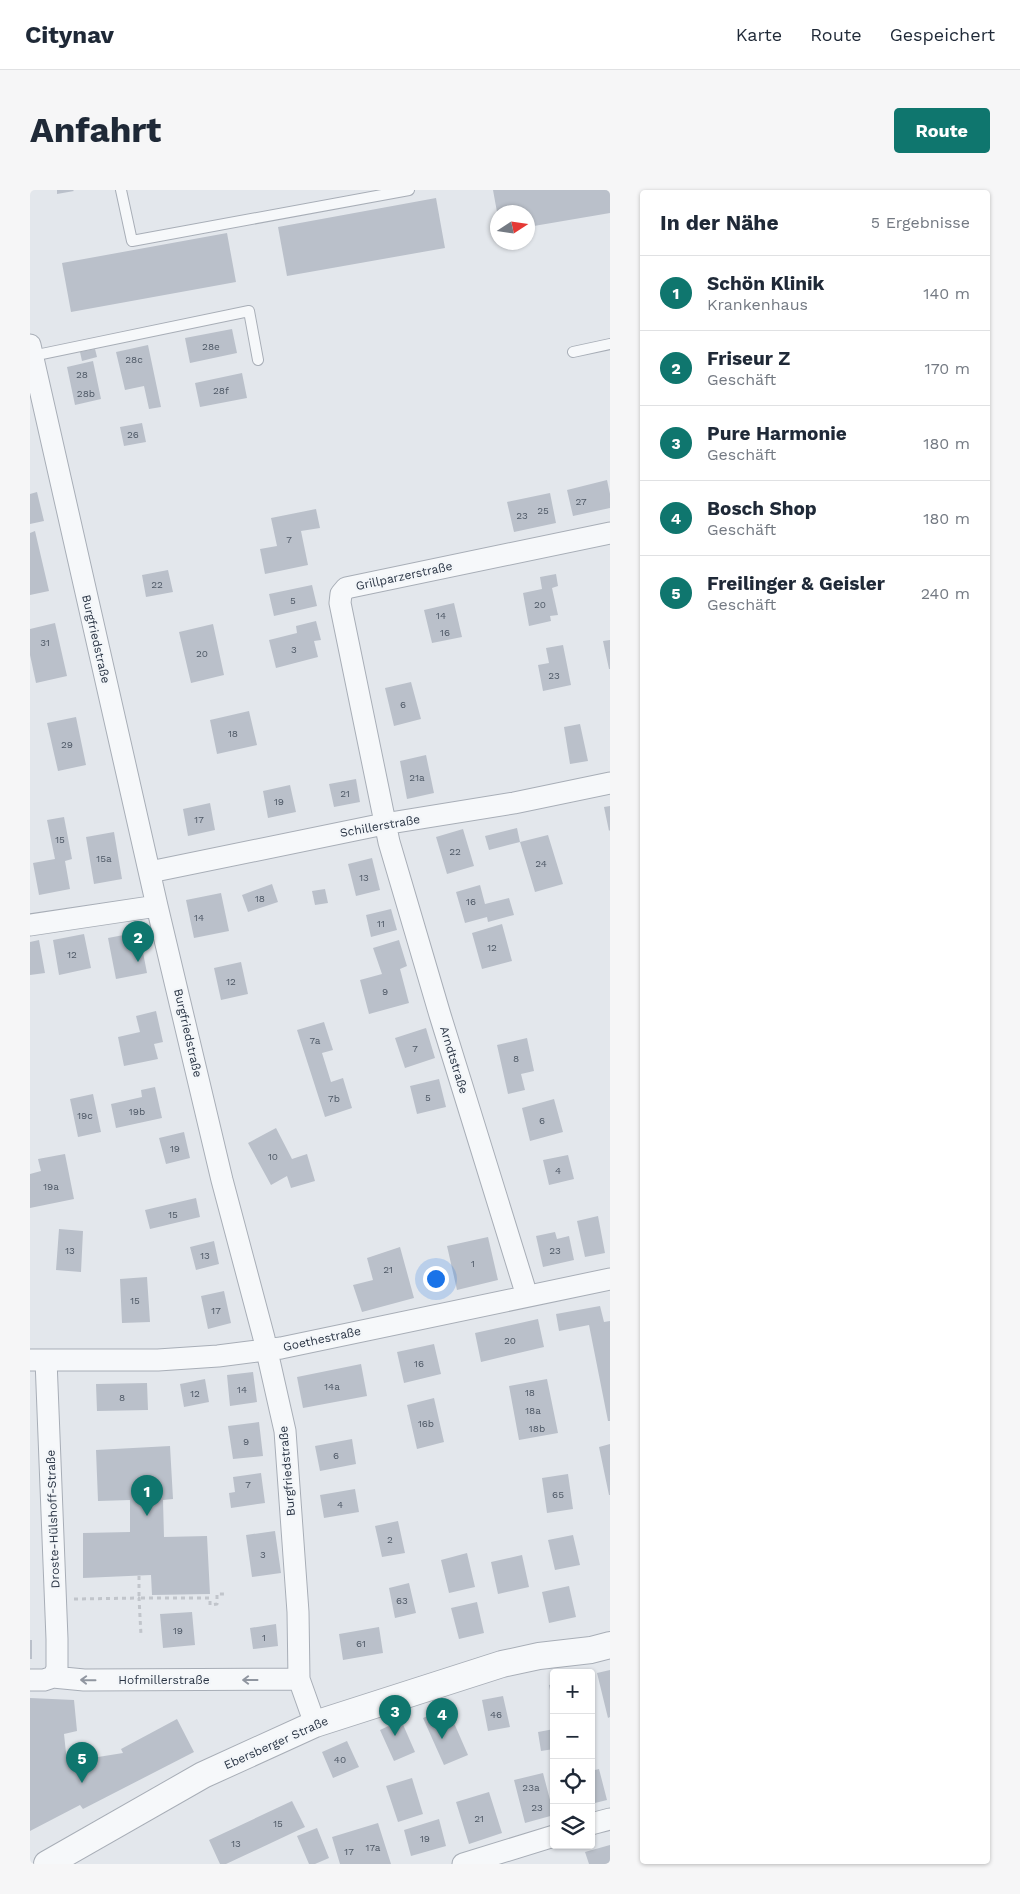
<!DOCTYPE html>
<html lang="de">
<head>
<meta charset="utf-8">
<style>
	:root { --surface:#fff; --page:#f6f6f7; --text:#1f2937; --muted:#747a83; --line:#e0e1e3; --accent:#0f766e }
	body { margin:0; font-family:"Work Sans",sans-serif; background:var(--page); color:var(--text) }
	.controls { position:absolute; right:15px; bottom:15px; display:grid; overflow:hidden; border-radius:5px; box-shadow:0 1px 4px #0004 }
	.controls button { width:45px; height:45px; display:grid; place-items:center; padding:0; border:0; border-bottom:1px solid var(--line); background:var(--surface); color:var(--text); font:25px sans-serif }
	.compass { position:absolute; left:460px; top:15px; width:45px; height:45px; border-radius:50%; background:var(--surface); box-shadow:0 1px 4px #0004; rotate:78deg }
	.you { position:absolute; left:405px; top:1088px; width:18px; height:18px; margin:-12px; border:4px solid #fff; border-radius:50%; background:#1a73e8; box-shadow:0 0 0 8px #1a73e833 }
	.badge { display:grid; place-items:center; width:32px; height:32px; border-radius:50%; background:var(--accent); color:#fff; font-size:16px; font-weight:700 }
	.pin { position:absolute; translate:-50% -41px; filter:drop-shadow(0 1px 2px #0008) }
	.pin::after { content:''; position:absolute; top:26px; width:18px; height:15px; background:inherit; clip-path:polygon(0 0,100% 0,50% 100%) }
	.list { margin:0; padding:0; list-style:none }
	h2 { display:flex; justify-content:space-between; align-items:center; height:65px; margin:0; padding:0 20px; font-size:21px }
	h2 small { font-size:16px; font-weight:400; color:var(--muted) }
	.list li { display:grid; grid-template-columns:32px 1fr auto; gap:15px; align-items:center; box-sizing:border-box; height:75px; padding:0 20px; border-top:1px solid var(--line) }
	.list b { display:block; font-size:19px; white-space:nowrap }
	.list p { margin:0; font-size:16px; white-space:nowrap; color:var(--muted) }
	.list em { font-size:16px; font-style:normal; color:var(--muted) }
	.icon { flex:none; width:28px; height:28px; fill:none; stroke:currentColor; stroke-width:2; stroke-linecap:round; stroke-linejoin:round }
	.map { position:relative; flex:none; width:580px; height:1674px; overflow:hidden; border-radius:5px }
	header { display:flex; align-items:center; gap:30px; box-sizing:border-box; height:70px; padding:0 25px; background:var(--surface); border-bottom:1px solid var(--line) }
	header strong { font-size:24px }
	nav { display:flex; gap:28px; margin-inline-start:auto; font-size:18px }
	.intro { display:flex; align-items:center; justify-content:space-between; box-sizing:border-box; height:120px; padding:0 30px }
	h1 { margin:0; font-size:35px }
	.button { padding:12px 22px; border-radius:5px; background:var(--accent); color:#fff; font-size:18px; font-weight:700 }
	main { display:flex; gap:30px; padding:0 30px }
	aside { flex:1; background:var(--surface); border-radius:5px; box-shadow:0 1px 4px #0004 }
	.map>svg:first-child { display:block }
</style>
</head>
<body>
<header>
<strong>Citynav</strong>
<nav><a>Karte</a><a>Route</a><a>Gespeichert</a></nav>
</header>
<div class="intro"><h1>Anfahrt</h1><a class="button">Route</a></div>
<main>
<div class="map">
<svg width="580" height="1674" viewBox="0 0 580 1674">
	<rect width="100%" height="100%" fill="#e3e7ec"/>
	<path fill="#bac0ca" d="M27 0H43L44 1 27 4Z
		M463 0H580V23L498 37V22H467Z
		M406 8 415 58 257 86 248 37Z
		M197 43 206 92 41 122 32 73Z
		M202 139 207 163 160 173 155 148Z
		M118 155 131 217 119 219 114 196 95 200 86 162Z
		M65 159 67 167 52 171 50 162Z
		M63 171 71 209 45 215 37 177Z
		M212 183 217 208 170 217 165 193Z
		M112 233 116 252 94 256 90 237Z
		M577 290 580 304V318L543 326 537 300Z
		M7 302 14 331 0 334V304Z
		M520 303 526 333 484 342 477 312Z
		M286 319 290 338 271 341 278 375 235 384 230 359 247 356 241 328Z
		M5 341 19 401 0 405V343Z
		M138 380 143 402 116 407 112 385Z
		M526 384 528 396 522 398 528 425 520 426 521 431 499 436 493 403 512 399 510 387Z
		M282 395 287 416 244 426 239 404Z
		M424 413 432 447 402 453 394 420Z
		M286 431 291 450 284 451 288 467 246 478 239 450 267 443 266 436Z
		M25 433 37 486 6 493 0 465V439Z
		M183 434 194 485 161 493 149 442Z
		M580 450V479H579L573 451Z
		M533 455 541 495 513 501 508 475 519 473 516 458Z
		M381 492 391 529 364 536 355 498Z
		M219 521 227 555 187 564 180 530Z
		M46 527 56 575 28 581 17 533Z
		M550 534 558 571 540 574 534 537Z
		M396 565 404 603 377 609 370 571Z
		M326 589 330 612 304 617 299 594Z
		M260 595 266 622 238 628 233 601Z
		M180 613 185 640 158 646 153 619Z
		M580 616V640L579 641 574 617Z
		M34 627 42 669 35 671 40 699 9 705 3 673 25 669 17 630Z
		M487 638 490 652 459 660 455 646Z
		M433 639 444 676 417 684 406 647Z
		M84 642 92 689 64 694 56 647Z
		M518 645 533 694 505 702 490 652Z
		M342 668 350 700 326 706 318 674Z
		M242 694 248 712 218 722 212 705Z
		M450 695 455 714 479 708 484 725 458 732 457 727 435 733 426 702Z
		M295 699 298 713 285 715 282 701Z
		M191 703 199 741 164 748 156 710Z
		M361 719 367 740 341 747 336 725Z
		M472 734 482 771 452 779 442 743Z
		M109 742 117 783 86 789 78 748Z
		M54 744 61 778 29 785 23 750Z
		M9 750 15 783 0 785V752Z
		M369 750 377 776 370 779 379 813 339 824 330 790 352 784 343 758Z
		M211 772 218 804 191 810 184 778Z
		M126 821 133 852 124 854 128 869 94 876 88 847 110 842 106 826Z
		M294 832 303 860 292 863 301 892 313 888 322 918 295 927 267 840Z
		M396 838 405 868 375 878 365 848Z
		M497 848 504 881 491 884 495 900 478 904 467 855Z
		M409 889 416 917 387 924 380 896Z
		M125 897 132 928 86 938 81 914 112 907 111 900Z
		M63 904 71 942 48 947 40 909Z
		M524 909 533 942 500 951 492 918Z
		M246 938 262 969 277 964 285 991 261 998 257 986 241 995 218 953Z
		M154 942 160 968 136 974 129 948Z
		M35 964 44 1009 0 1018V984L11 981 8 969Z
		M538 965 544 989 519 995 513 970Z
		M166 1008 170 1027 120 1039 115 1020Z
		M568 1026 575 1063 555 1067 547 1031Z
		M29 1039 53 1041 51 1082 26 1080Z
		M525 1042 527 1049 539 1046 544 1070 513 1077 506 1046Z
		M458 1047 468 1090 427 1100 417 1056Z
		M184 1051 189 1074 166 1080 160 1057Z
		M370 1057 384 1108 332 1122 323 1095 343 1090 337 1068Z
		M117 1087 120 1132 92 1133 90 1089Z
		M194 1101 201 1133 178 1139 171 1106Z
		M570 1116 574 1132 580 1131V1231H578L559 1135 529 1141 526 1124Z
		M508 1129 514 1157 451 1172 445 1143Z
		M404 1154 411 1184 374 1193 367 1162Z
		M331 1174 337 1206 273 1218 267 1187Z
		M223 1182 227 1212 200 1216 197 1185Z
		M175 1189 179 1212 154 1217 150 1194Z
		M517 1189 528 1243 489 1250 479 1196Z
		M117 1193 118 1220 67 1221 66 1194Z
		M404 1208 414 1252 387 1259 377 1215Z
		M229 1232 233 1266 203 1269 198 1236Z
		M322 1249 326 1274 290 1281 285 1256Z
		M580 1254V1305H579L569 1257Z
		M140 1256 143 1309 133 1310 134 1347 177 1346 180 1404 122 1405 121 1385 53 1388V1343L100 1342V1310L68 1311 66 1260Z
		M231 1283 235 1313 201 1318 199 1303 205 1302 203 1287Z
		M538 1284 543 1319 517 1323 512 1288Z
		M325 1299 329 1322 294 1328 290 1305Z
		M368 1331 375 1363 352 1367 345 1336Z
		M245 1341 251 1383 222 1387 216 1345Z
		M543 1345 550 1375 525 1380 518 1350Z
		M437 1363 445 1397 419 1403 411 1370Z
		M492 1365 499 1397 468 1404 461 1372Z
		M379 1393 386 1423 365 1428 359 1398Z
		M539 1396 546 1427 519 1433 512 1402Z
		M447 1412 454 1443 429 1449 421 1418Z
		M162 1422 165 1455 133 1458 130 1424Z
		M246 1434 248 1456 223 1459 220 1438Z
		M349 1437 353 1463 313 1470 309 1444Z
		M0 1450H2V1469H0Z
		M580 1480V1527L578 1528 567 1483Z
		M524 1494V1516H523L519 1495Z
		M473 1506 480 1537 458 1541 452 1510Z
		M0 1508 44 1510 47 1541 34 1544 37 1572 93 1563 91 1559 147 1529 164 1562 53 1619 50 1615 0 1641Z
		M408 1522 415 1537 424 1533 438 1565 414 1575 393 1528Z
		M371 1530 385 1562 364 1571 350 1540Z
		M524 1539V1559L511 1561 508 1542Z
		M317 1551 329 1577 303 1588 292 1562Z
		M569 1579 577 1610 561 1614V1581Z
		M513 1583 524 1625 495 1633 484 1590Z
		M382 1588 393 1624 368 1632 356 1596Z
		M459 1602 472 1643 439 1654 426 1612Z
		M262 1611 275 1637 196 1674H190L179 1650Z
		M409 1629 416 1656 381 1666 374 1640Z
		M348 1633 361 1674H310L302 1647Z
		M287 1638 299 1668 285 1674H279L267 1646Z
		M580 1655V1674H559L555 1662Z"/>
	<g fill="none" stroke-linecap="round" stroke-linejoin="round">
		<g stroke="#a8aeb7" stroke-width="12">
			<path id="service" d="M91 0 102 51 379 0
				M543 162 580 154
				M2 166 219 121 228 170"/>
		</g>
		<g stroke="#a8aeb7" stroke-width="23">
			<path id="minor" d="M0 155 127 716 192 990 234 1148 255 1241 268 1422 269 1489 285 1534
				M120 682 354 634 484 613 580 593
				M0 735 127 716
				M497 1106 410 825 359 652 310 413 311 404 316 398 580 343
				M0 1170H128L188 1166 251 1158 580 1089
				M16 1170 27 1449V1479L23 1487
				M0 1490H14L23 1487 54 1490 269 1489
				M561 1634 580 1629
				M433 1674 524 1646"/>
		</g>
		<g stroke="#a8aeb7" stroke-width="28">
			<path id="tertiary" d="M17 1674 173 1585 285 1534 472 1474 509 1466 561 1460 580 1455"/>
		</g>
		<path stroke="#c1c5cb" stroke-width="3" stroke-dasharray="4 4" stroke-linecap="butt" d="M109 1386V1408H180V1415L187 1414V1404H197
			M44 1409 109 1408 111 1445"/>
		<use href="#service" stroke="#f6f8fa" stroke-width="10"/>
		<use href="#minor" stroke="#f6f8fa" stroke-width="21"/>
		<use href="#tertiary" stroke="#f6f8fa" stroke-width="26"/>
	</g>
	<defs><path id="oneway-shaft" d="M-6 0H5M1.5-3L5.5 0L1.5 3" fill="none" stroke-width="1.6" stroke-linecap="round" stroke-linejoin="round" transform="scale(1.25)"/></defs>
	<g stroke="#9096a0">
		<use href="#oneway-shaft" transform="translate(58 1490) rotate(-179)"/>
		<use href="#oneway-shaft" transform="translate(220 1490) rotate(180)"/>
	</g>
	<g text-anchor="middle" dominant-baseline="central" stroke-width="4.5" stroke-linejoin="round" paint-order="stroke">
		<g font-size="10" fill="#4e5866">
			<text x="181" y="156">28e</text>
			<text x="104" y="169">28c</text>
			<text x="52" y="184">28</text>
			<text x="191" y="200">28f</text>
			<text x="56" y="203">28b</text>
			<text x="103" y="244">26</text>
			<text x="551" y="311">27</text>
			<text x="513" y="320">25</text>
			<text x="492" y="325">23</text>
			<text x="259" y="349">7</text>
			<text x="127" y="394">22</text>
			<text x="263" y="410">5</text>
			<text x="510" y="414">20</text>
			<text x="411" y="425">14</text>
			<text x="415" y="442">16</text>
			<text x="15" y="452">31</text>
			<text x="264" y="459">3</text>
			<text x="172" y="463">20</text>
			<text x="524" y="485">23</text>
			<text x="373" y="514">6</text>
			<text x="203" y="543">18</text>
			<text x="37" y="554">29</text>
			<text x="387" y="587">21a</text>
			<text x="315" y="603">21</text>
			<text x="249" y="611">19</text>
			<text x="169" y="629">17</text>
			<text x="30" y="649">15</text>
			<text x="425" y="661">22</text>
			<text x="74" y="668">15a</text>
			<text x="511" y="673">24</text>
			<text x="334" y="687">13</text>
			<text x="230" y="708">18</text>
			<text x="441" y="711">16</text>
			<text x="169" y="727">14</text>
			<text x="351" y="733">11</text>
			<text x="462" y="757">12</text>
			<text x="42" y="764">12</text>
			<text x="201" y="791">12</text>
			<text x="355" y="801">9</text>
			<text x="285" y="850">7a</text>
			<text x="385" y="858">7</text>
			<text x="486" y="868">8</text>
			<text x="398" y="907">5</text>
			<text x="304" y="908">7b</text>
			<text x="107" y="921">19b</text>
			<text x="55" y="925">19c</text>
			<text x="512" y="930">6</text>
			<text x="145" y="958">19</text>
			<text x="243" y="966">10</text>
			<text x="528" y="980">4</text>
			<text x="21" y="996">19a</text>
			<text x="143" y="1024">15</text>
			<text x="40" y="1060">13</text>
			<text x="525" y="1060">23</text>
			<text x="175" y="1065">13</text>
			<text x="443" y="1073">1</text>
			<text x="358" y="1079">21</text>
			<text x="105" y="1110">15</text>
			<text x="186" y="1120">17</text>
			<text x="480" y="1150">20</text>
			<text x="389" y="1173">16</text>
			<text x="302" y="1196">14a</text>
			<text x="212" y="1199">14</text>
			<text x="500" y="1202">18</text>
			<text x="165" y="1203">12</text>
			<text x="92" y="1207">8</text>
			<text x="503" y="1220">18a</text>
			<text x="396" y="1233">16b</text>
			<text x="507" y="1238">18b</text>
			<text x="216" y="1251">9</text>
			<text x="306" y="1265">6</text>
			<text x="218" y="1294">7</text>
			<text x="528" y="1304">65</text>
			<text x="310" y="1314">4</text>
			<text x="360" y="1349">2</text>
			<text x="233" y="1364">3</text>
			<text x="372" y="1410">63</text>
			<text x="148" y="1440">19</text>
			<text x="234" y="1447">1</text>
			<text x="331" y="1453">61</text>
			<text x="466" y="1524">46</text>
			<text x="310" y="1569">40</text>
			<text x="501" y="1597">23a</text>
			<text x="507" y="1617">23</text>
			<text x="449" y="1628">21</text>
			<text x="248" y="1633">15</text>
			<text x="395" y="1648">19</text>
			<text x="206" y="1653">13</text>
			<text x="343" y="1657">17a</text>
			<text x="319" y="1661">17</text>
		</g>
		<g font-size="12" fill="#2a3545" stroke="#f3f6f9">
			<text transform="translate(374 386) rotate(-12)">Grillparzerstraße</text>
			<text transform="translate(66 449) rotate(77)">Burgfriedstraße</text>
			<text transform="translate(350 636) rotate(-10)">Schillerstraße</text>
			<text transform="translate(158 843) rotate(77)">Burgfriedstraße</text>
			<text transform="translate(424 870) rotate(73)">Arndtstraße</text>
			<text transform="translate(292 1149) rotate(-12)">Goethestraße</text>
			<text transform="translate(257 1281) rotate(-95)">Burgfriedstraße</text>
			<text transform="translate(23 1329) rotate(-92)">Droste-Hülshoff-Straße</text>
			<text x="134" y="1490">Hofmillerstraße</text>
			<text transform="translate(246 1553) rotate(-24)">Ebersberger Straße</text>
		</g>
	</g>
</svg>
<div class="controls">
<button>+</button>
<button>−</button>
<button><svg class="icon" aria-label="locate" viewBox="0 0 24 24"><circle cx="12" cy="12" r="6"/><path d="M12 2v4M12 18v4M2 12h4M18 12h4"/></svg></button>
<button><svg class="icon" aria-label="layers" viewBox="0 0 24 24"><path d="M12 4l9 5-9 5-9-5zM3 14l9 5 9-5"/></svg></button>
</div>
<svg class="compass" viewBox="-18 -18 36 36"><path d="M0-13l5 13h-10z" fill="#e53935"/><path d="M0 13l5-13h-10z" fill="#747a83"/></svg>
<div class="you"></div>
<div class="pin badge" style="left:117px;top:1326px">1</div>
<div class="pin badge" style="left:108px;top:772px">2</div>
<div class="pin badge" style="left:365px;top:1546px">3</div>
<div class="pin badge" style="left:412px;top:1549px">4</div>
<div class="pin badge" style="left:52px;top:1593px">5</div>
</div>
<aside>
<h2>In der Nähe<small>5 Ergebnisse</small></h2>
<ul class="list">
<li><span class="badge">1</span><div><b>Schön Klinik</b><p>Krankenhaus</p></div><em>140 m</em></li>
<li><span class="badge">2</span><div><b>Friseur Z</b><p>Geschäft</p></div><em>170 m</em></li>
<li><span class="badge">3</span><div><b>Pure Harmonie</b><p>Geschäft</p></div><em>180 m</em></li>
<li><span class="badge">4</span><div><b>Bosch Shop</b><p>Geschäft</p></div><em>180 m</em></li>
<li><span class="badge">5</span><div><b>Freilinger &amp; Geisler</b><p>Geschäft</p></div><em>240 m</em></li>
</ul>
</aside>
</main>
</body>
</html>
